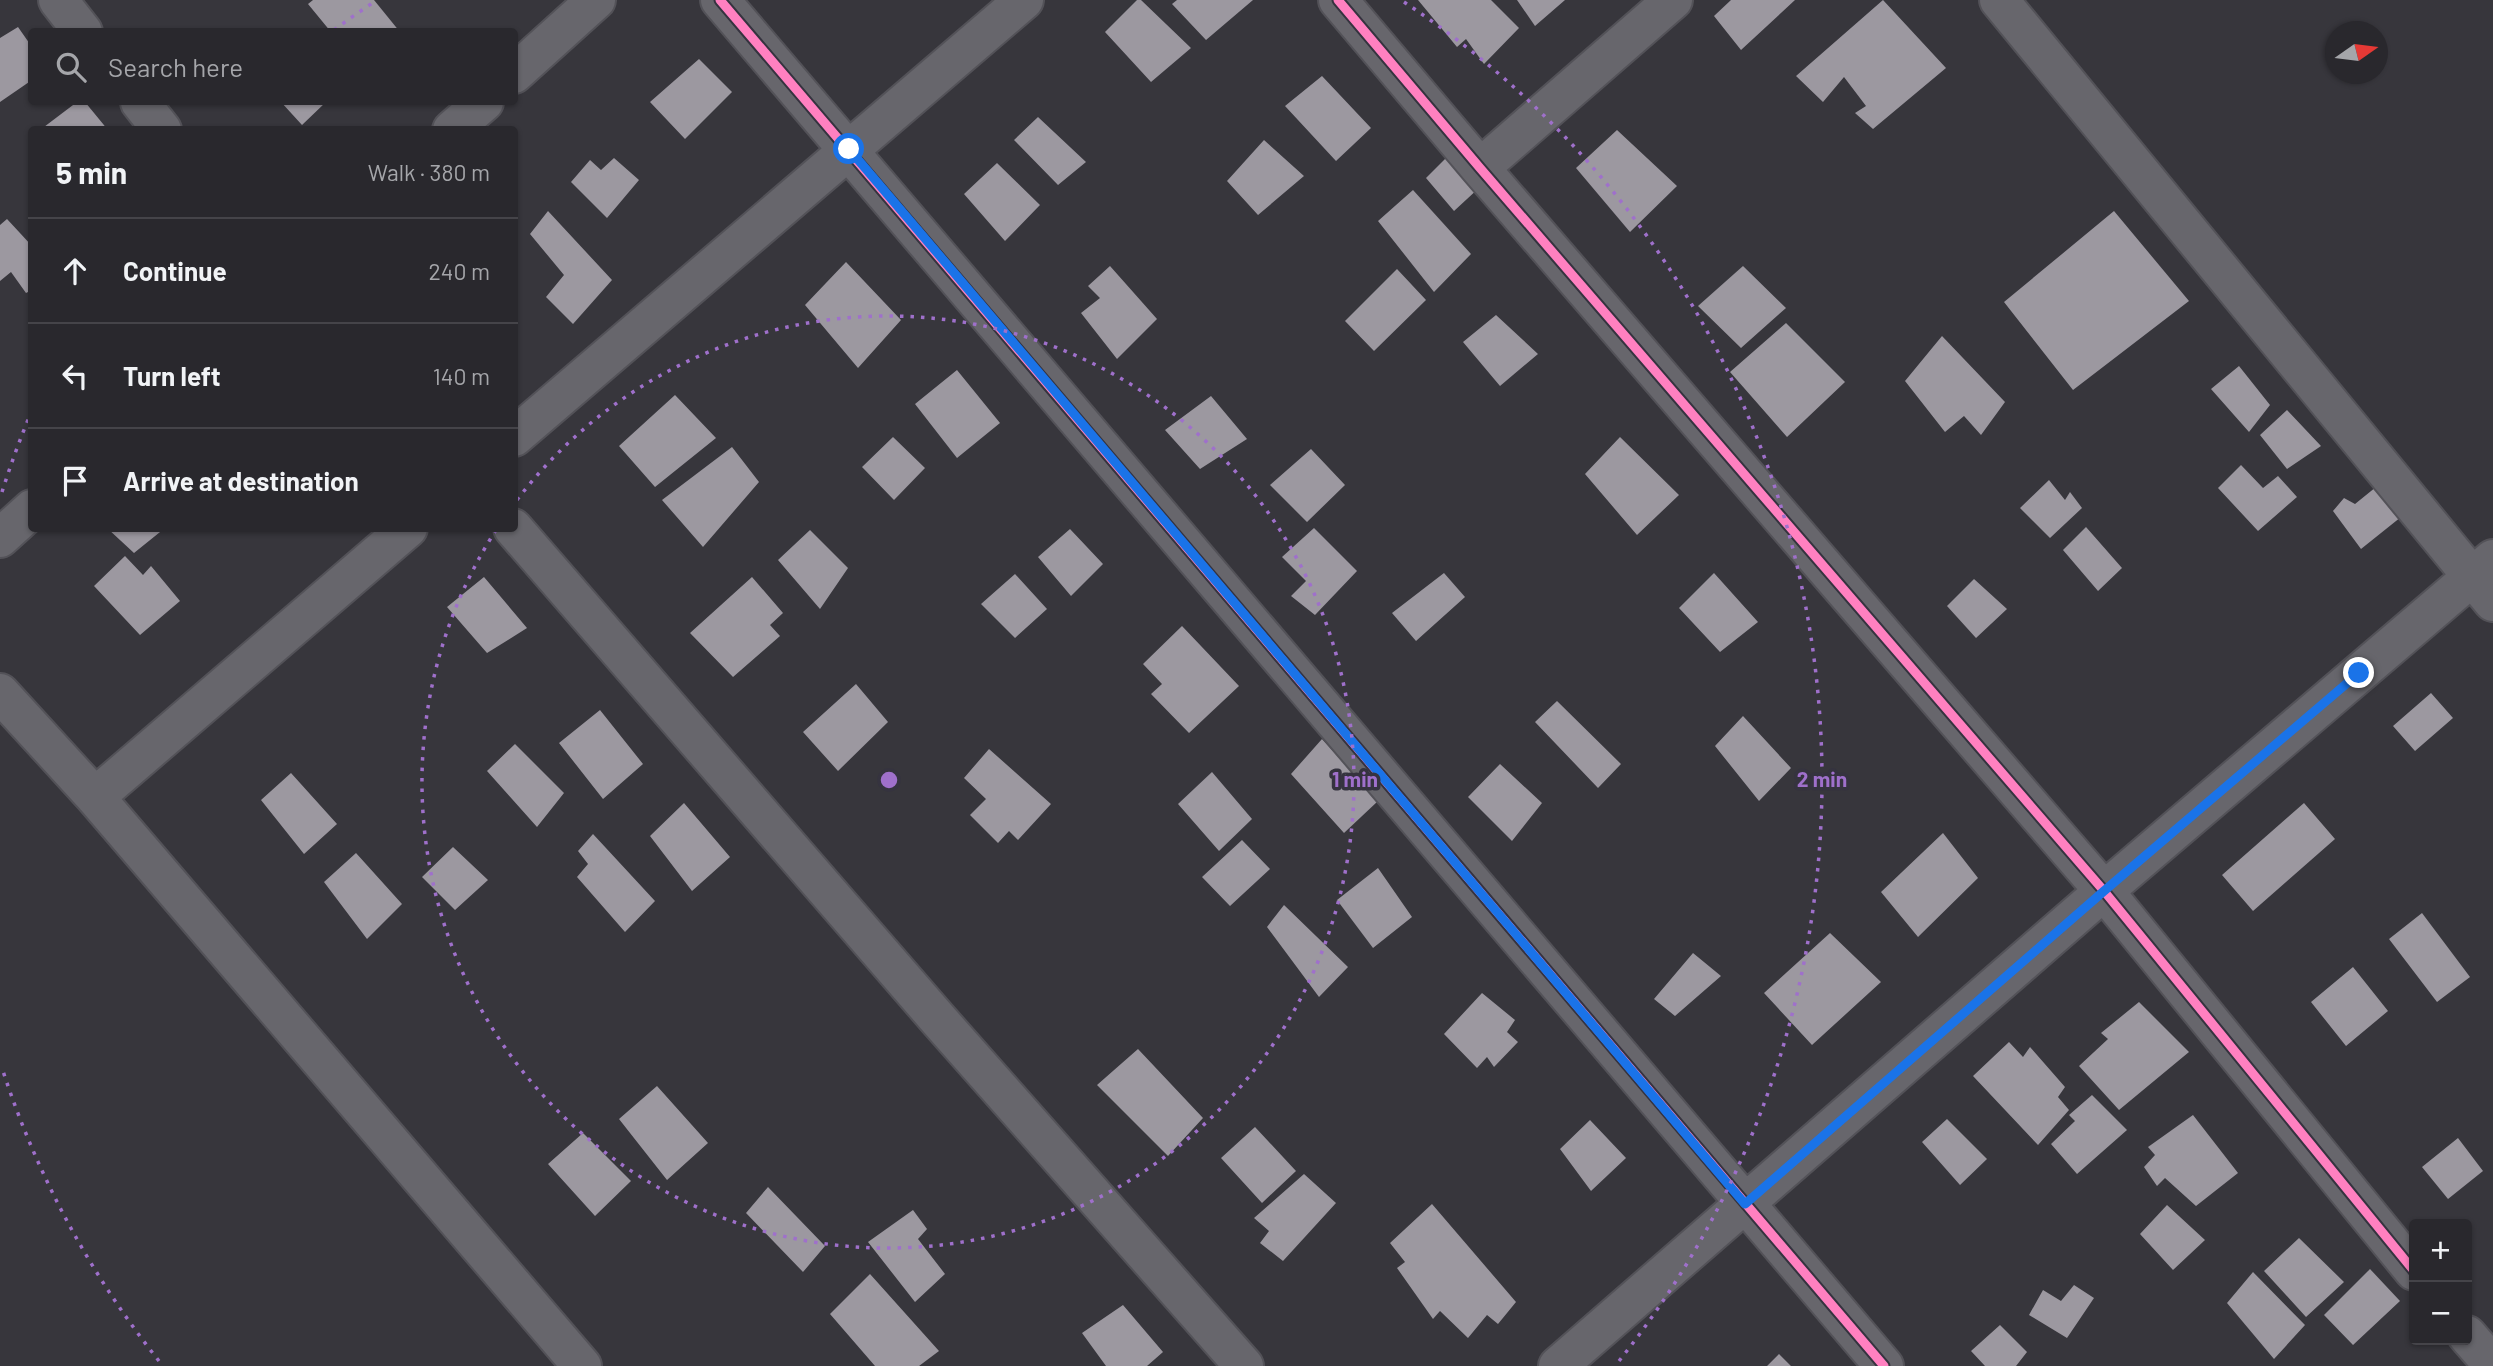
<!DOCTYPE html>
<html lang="en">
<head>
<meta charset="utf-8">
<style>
	:root { --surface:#29282d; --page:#313035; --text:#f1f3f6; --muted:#a5a6aa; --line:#454449 }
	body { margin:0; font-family:Barlow,sans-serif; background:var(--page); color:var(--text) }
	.controls { position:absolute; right:21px; bottom:21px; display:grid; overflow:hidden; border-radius:7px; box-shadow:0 2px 5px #0004 }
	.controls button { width:63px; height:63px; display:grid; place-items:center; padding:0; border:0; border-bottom:2px solid var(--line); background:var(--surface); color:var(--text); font:35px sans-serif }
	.compass { position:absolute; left:2325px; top:21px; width:63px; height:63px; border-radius:50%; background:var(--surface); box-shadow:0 2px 5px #0004; rotate:76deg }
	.stop { position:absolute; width:21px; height:21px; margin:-16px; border:5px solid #1a73e8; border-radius:50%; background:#fff }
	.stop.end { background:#1a73e8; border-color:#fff; box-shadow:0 2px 7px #0008 }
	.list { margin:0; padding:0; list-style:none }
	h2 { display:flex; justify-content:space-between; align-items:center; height:91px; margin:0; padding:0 28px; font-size:30px }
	h2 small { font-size:23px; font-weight:400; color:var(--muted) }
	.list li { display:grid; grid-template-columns:46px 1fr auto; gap:21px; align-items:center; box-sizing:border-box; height:105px; padding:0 28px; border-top:2px solid var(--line) }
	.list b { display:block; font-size:26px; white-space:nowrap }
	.list em { font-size:23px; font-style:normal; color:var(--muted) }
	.icon { flex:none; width:38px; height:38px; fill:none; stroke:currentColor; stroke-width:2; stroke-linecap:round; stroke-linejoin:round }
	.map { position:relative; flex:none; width:2493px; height:1366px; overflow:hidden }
	.search { position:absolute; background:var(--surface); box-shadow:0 2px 5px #0004; left:28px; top:28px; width:490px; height:77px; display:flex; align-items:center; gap:18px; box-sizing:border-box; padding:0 24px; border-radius:7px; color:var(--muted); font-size:26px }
	.panel { position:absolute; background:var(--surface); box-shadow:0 2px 5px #0004; left:28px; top:126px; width:490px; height:406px; border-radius:7px }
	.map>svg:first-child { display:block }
</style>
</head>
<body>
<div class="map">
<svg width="2493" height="1366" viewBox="0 0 2493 1366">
	<rect width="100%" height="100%" fill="#37363c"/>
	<path fill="#9c98a0" d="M313 0H374L400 32H331L308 4Z
		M1137 0H1141L1191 48 1151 82 1105 32Z
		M1177 0H1253L1206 40 1172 4Z
		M1418 0H1491L1519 28 1484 64 1466 39 1457 47Z
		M1517 0H1565L1535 26Z
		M1731 0H1795L1741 50 1714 16Z
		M1883 0 1946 68 1873 129 1855 113 1866 106 1844 77 1823 102 1796 76Z
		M18 27 32 47V80L0 102V38Z
		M699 59 732 92 685 139 650 102Z
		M1322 76 1371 128 1336 161 1285 106Z
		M77 102H85L108 130H40Z
		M281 102H326L302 125Z
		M1038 117 1086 162 1058 185 1014 140Z
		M1617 130 1677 186 1630 232 1576 168Z
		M1264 140 1304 176 1258 215 1227 181Z
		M1449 155 1480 187 1454 211 1426 178Z
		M614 158 639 180 607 218 571 182 590 160 601 170Z
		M997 163 1040 205 1005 241 964 194Z
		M1413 190 1471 254 1434 292 1378 221Z
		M548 211 612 280 573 324 546 297 564 275 530 234Z
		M2114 211 2189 301 2073 390 2004 302Z
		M7 219 32 246V290L26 293 11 272 0 281V225Z
		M846 262 901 320 858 368 805 305Z
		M1110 266 1157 319 1117 359 1081 313 1100 298 1088 286Z
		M1743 266 1786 308 1741 348 1698 306Z
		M1397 269 1426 300 1374 351 1345 321Z
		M1496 315 1538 354 1500 386 1463 342Z
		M1786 323 1845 382 1787 437 1730 372Z
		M1942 336 2005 402 1981 435 1964 416 1945 432 1905 381Z
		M2239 366 2270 405 2249 432 2211 389Z
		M957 370 1000 423 957 458 915 404Z
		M675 395 716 438 655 487 619 446Z
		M1211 396 1247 439 1200 469 1165 430Z
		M2287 410 2321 446 2287 469 2260 435Z
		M893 437 925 468 894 500 862 467Z
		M1620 437 1679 495 1637 535 1585 474Z
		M732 447 759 482 703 547 662 500Z
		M1311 449 1345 485 1307 522 1270 485Z
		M2241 465 2263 488 2278 476 2297 497 2258 531 2218 488Z
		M2049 480 2065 500 2070 492 2082 508 2050 538 2020 508Z
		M2376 487 2401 517 2361 549 2333 511 2344 498 2355 504Z
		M2086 527 2122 568 2098 591 2063 550Z
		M107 528H165L134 553Z
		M1314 528 1357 571 1315 615 1291 596 1306 581 1282 557Z
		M1070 529 1103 564 1071 596 1038 557Z
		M810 530 848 568 820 609 778 560Z
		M125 556 143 575 151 566 180 601 140 635 94 586Z
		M1444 573 1465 597 1416 641 1392 613Z
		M1714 573 1758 622 1720 652 1679 608Z
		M1015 574 1047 609 1015 638 981 604Z
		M484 577 527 628 487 653 447 607Z
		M752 577 783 613 770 625 780 636 733 677 690 633Z
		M1974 579 2007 609 1976 638 1947 606Z
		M1182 626 1239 686 1189 733 1151 694 1162 684 1143 664Z
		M856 684 888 722 838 771 803 732Z
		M2431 693 2453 718 2415 751 2393 726Z
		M1557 701 1621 764 1598 788 1535 722Z
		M600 710 643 764 603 799 559 743Z
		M1743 716 1791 768 1759 801 1715 746Z
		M1322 739 1378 801 1344 833 1291 774Z
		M515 744 564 793 537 827 487 771Z
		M989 749 1051 804 1018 840 1009 831 998 843 970 815 986 799 964 778Z
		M1500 764 1542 803 1512 841 1468 797Z
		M1212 772 1252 819 1219 851 1178 804Z
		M291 773 337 824 304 854 261 800Z
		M684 803 730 857 692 891 650 836Z
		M2304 803 2335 839 2253 911 2222 875Z
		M1943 833 1978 878 1918 937 1881 892Z
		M593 834 655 901 625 932 577 877 588 864 578 851Z
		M1242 840 1270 869 1230 906 1202 877Z
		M453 847 488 880 455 910 422 877Z
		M356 853 402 904 367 939 324 882Z
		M1378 868 1412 917 1373 948 1337 900Z
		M1284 905 1348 967 1319 997 1267 927Z
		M2422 913 2470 977 2437 1002 2389 939Z
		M1830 933 1881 982 1812 1045 1764 993Z
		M1693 953 1721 976 1675 1016 1654 999Z
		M2353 967 2388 1011 2346 1046 2311 1002Z
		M1482 993 1515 1020 1507 1032 1518 1042 1494 1067 1487 1057 1477 1068 1444 1034Z
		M2139 1002 2189 1052 2119 1110 2079 1066 2108 1039 2101 1033Z
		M2009 1042 2023 1057 2030 1047 2065 1087 2058 1097 2069 1110 2038 1145 1973 1076Z
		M1138 1049 1203 1118 1168 1156 1097 1085Z
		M657 1086 708 1143 667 1180 619 1119Z
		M2092 1095 2127 1130 2077 1174 2051 1144 2075 1121 2069 1115Z
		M2193 1115 2238 1173 2196 1206 2165 1178 2157 1186 2144 1167 2155 1155 2148 1147Z
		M1947 1119 1987 1159 1960 1185 1922 1142Z
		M1590 1120 1626 1158 1591 1191 1560 1149Z
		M1255 1127 1296 1171 1262 1203 1221 1158Z
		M583 1133 631 1181 595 1216 548 1164Z
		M2458 1138 2483 1171 2448 1199 2422 1167Z
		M1304 1174 1336 1203 1283 1261 1260 1243 1269 1231 1254 1218Z
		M768 1187 825 1246 803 1272 746 1213Z
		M1432 1204 1516 1302 1498 1324 1487 1315 1468 1338 1440 1311 1433 1319 1397 1268 1405 1262 1390 1243Z
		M2167 1205 2205 1240 2173 1270 2140 1234Z
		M913 1210 927 1229 918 1239 945 1274 915 1302 868 1242Z
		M2299 1238 2344 1282 2306 1317 2264 1271Z
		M2370 1269 2400 1301 2353 1345 2324 1315Z
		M2253 1272 2305 1325 2274 1359 2227 1303Z
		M870 1274 939 1351 919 1366H875L830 1314Z
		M2074 1285 2094 1298 2067 1338 2029 1315 2043 1290 2061 1301Z
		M1123 1305 1163 1352 1147 1366H1106L1082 1333Z
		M2000 1325 2027 1352 2016 1366H1985L1971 1351Z
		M1779 1354 1791 1366H1767Z"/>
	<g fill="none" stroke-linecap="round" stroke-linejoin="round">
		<g stroke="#535258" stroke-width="42">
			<path id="street" d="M58 0 83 32
				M720 0 1884 1366
				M1338 0 1480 168 2104 891 2414 1271
				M1999 0 2493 602
				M514 74 596 0
				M140 102 162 130
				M452 130 484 102
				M1480 168 1673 0
				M514 437 1024 0
				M513 528 937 1018 1244 1366
				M0 538 32 509
				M0 693 95 797 582 1366
				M95 797 408 528
				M2467 1335 2493 1365
				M1558 1366 2104 891 2493 559"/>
		</g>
		<use href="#street" stroke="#67666c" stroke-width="38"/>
		<g stroke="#35333f" stroke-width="13">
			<path id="cycleway" d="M720 0 1884 1366
				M1338 0 1480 168 2104 891 2414 1271"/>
		</g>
		<use href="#cycleway" stroke="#ff80c0" stroke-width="9"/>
	</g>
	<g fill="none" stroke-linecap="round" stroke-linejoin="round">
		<path stroke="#1a73e8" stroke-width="9" d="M849 149 1745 1204 2104 891 2359 673"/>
	</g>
	<g fill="none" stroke="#9f70cb" stroke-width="3.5" stroke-dasharray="3.5 7">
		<path d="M517 500A466 466 0 1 1 496 530"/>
		<path d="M159 1361A933 933 0 0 1 2 1068M2 492A933 933 0 0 1 30 415M334 30A933 933 0 0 1 374 2M1404 2A933 933 0 0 1 1619 1361"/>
	</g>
	<circle cx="889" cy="780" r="10" fill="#9f70cb" stroke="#35333f" stroke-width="3.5"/>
	<g font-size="21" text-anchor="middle" font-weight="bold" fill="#9f70cb" stroke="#35333f" stroke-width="7" stroke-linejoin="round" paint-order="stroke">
		<text x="1355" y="787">1 min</text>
		<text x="1822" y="787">2 min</text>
	</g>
</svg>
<div class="controls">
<button>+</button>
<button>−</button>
</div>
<svg class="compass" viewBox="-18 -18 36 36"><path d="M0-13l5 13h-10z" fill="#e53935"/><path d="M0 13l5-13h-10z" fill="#a5a6aa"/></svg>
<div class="stop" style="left:849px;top:149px"></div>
<div class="stop end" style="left:2359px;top:673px"></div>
<div class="search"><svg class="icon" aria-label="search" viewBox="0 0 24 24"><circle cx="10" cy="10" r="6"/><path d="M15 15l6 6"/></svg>Search here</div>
<section class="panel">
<h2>5 min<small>Walk · 380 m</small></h2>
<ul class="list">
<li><svg class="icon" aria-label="ahead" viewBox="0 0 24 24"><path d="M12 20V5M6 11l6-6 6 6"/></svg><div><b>Continue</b></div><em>240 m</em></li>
<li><svg class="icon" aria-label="left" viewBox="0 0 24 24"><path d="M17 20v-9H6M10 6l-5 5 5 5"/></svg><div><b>Turn left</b></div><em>140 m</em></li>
<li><svg class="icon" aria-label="arrive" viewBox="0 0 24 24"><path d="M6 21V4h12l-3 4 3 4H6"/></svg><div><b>Arrive at destination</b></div></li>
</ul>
</section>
</div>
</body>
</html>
